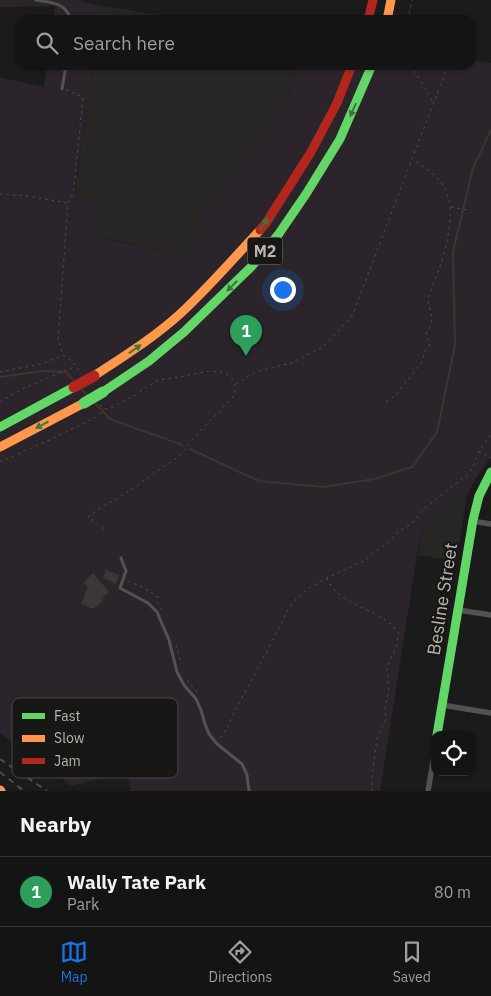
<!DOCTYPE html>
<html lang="en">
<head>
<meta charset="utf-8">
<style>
	:root { --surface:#141414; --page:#212122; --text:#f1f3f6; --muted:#9d9ea0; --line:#333334; --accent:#1a73e8 }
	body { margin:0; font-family:"IBM Plex Sans",sans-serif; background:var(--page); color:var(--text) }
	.controls { position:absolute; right:15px; bottom:15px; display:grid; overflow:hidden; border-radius:10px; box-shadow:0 1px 4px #0004 }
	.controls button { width:45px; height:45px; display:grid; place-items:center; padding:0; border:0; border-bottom:1px solid var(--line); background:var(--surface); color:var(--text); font:25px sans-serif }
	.you { position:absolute; left:282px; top:289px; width:18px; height:18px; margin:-12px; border:4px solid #fff; border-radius:50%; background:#1a73e8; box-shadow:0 0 0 8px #1a73e833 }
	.badge { display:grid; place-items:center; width:32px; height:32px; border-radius:50%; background:var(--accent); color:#fff; font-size:16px; font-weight:700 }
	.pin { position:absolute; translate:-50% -41px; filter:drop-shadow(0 1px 2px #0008) }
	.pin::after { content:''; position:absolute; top:26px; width:18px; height:15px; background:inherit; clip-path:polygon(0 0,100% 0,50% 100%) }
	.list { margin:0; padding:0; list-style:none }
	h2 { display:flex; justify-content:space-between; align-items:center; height:65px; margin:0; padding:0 20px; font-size:21px }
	h2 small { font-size:16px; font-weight:400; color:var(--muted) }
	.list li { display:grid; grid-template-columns:32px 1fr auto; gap:15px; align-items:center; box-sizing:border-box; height:70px; padding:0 20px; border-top:1px solid var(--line) }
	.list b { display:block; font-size:19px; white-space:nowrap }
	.list p { margin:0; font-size:16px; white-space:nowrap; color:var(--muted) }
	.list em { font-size:16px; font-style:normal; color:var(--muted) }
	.icon { flex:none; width:28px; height:28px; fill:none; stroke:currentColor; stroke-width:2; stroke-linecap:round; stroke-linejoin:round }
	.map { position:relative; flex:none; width:491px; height:791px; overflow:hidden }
	.search { position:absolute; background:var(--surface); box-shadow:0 1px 4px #0004; left:15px; right:15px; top:15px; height:55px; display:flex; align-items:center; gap:12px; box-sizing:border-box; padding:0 18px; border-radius:15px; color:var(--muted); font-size:19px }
	.sheet { height:135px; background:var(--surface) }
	nav { display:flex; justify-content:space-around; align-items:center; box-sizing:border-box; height:70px; border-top:1px solid var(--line); background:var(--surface); font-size:14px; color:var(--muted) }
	nav a { display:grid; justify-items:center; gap:2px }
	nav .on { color:var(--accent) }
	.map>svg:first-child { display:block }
</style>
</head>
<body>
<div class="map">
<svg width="491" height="791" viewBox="0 0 491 791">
	<rect width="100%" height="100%" fill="#1b1b1b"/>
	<path fill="#272625" d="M97 5 188 20H97Z
		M93 65H295L294 85 264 137 200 218 208 226 186 256 69 231Z
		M459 494 467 495 456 561 418 555 421 529Z"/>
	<path fill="#2b252b" d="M0 0H76L97 5V20H53L55 6 0 7Z
		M471 60 491 63V457L476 478 467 495 459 494 421 529 380 791H131L126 772 72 786 0 733V77L44 87 47 65H93L74 193 97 202 94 218 97 235 104 239 186 256 208 226 200 218 264 137 294 85 295 65H471Z"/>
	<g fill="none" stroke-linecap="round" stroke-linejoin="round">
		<path stroke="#3e3430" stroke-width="2" d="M0 377 41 371 66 372 75 382
			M80 388 87 395
			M94 402 110 419 182 445
			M190 449 259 481 323 487 375 479 412 467 437 432 455 345 453 252 473 168 491 130"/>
	</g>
	<path fill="#393837" d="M106 570 119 575 116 584 103 578Z
		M93 573 109 592 102 598 104 600 93 609 81 604 88 587 83 583Z"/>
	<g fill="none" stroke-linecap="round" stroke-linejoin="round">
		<path stroke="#4f4d4b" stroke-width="1" stroke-dasharray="2.5 4" stroke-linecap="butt" d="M408 20 412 0
			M411 65 433 102
			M66 90 83 97 74 188 72 196 68 203 58 340 63 355C72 360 76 365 81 374
			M0 194 27 196 68 203
			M451 207 468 210
			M0 372 41 364 62 356
			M236 384 255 372 291 363 323 347 352 316 448 65
			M0 402 22 389 76 366
			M386 402 396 395 422 362 425 351 430 344 426 333C432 325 433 319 430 309 430 306 428 304 428 301 428 296 437 275 439 269 447 247 457 208 444 187 437 175 424 167 413 160
			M100 405 104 409H109C120 403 131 398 140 392 146 388 151 384 157 381 165 378 175 378 184 376 198 373 227 365 234 382 236 387 235 392 233 397L203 428 178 457 114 501 106 504 88 517 107 531
			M479 451 491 458
			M0 462 56 437 98 416 104 409
			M327 578C336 603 372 608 391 624 393 627 396 630 399 633L396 647 387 667 389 691 385 707 386 719 377 738 372 776V791
			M128 581 142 587 158 597V602L161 609
			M176 645 180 660
			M187 680 197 692
			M220 738 228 726 240 701 253 678 289 608 295 600 309 588 327 578 364 561 374 552 387 544 398 532 412 523 425 508 469 473C474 467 475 461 478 453 481 447 486 441 491 435"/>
		<path stroke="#54524f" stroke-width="3" d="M36 0C53 3 65 2 71 20
			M62 89 66 65
			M121 558 126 571 120 588 148 603 157 612 169 640 177 672 184 685 196 699 201 710 205 724 209 734 217 744 242 764 247 775 249 791"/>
		<path stroke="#54524f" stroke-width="5.5" d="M472 521 491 524
			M458 610 491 615
			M442 705 491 713
			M428 791 435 750"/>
		<path stroke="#63d668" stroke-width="9" d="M103 392 149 361 184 332 251 267 278 235 306 194 340 139 372 65
			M0 427 74 387
			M437 735 473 520 479 496 491 472"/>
		<path stroke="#ff974d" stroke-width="9" d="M387 20 391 0
			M94 376C124 356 155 337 181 313 209 287 234 258 260 230
			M0 447 84 403
			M0 790 1 791"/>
		<path stroke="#b3261e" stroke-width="9" d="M368 20 373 0
			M260 230 266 223 311 152 337 103 352 65"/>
		<path stroke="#4c4c4a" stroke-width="2" stroke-dasharray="6 5" stroke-linecap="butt" d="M0 759 47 791
			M0 772 24 791"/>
		<path stroke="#63d668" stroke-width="11" d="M84 403 103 392"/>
		<path stroke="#b3261e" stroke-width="11" d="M74 387 94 376"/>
	</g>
	<defs><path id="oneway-solid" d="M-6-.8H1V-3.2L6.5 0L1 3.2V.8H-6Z" transform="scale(1.25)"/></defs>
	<g fill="#3d763e">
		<use href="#oneway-solid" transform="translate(353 110) rotate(114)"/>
		<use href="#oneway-solid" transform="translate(264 224) rotate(-52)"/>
		<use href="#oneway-solid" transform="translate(232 286) rotate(135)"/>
		<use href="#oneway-solid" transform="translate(135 349) rotate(-35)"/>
		<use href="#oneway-solid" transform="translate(42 425) rotate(152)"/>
	</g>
	<g text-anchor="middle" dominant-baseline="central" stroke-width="4.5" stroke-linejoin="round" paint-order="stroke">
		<rect fill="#171715" stroke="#8a857f" stroke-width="1" x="247.5" y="237.5" width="35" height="27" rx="4"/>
		<g font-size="16" font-weight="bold" fill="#bbb4ad">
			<text x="265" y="251">M2</text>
		</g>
		<g font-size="18" fill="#bbb4ad" stroke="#171715">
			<text transform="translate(442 599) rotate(-81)">Besline Street</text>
		</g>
	</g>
	<rect x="12" y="698" width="166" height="80" rx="8" fill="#171715" stroke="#484643" stroke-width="1"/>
	<rect x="22" y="713" width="23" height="6" fill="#63d668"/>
	<rect x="22" y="735" width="23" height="7" fill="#ff974d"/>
	<rect x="22" y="758" width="23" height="6" fill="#b3261e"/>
	<g font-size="14" fill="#bbb4ad">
		<text x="54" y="721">Fast</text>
		<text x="54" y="743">Slow</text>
		<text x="54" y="766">Jam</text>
	</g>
</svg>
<div class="controls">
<button><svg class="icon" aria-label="locate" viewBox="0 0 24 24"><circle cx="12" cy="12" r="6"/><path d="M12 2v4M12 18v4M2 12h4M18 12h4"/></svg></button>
</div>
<div class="you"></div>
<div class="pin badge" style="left:246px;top:356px;background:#2e9e5b">1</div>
<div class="search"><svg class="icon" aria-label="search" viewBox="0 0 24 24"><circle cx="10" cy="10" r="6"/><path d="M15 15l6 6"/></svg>Search here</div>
</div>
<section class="sheet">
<h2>Nearby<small></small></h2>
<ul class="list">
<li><span class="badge" style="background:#2e9e5b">1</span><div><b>Wally Tate Park</b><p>Park</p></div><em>80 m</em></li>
</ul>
</section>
<nav>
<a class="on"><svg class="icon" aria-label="map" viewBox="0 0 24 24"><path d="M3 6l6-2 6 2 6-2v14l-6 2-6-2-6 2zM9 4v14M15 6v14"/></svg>Map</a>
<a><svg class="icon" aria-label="directions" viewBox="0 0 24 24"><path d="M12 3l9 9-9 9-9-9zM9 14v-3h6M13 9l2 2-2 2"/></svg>Directions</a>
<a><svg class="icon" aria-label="saved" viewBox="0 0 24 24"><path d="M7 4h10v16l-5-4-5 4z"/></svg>Saved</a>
</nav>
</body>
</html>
